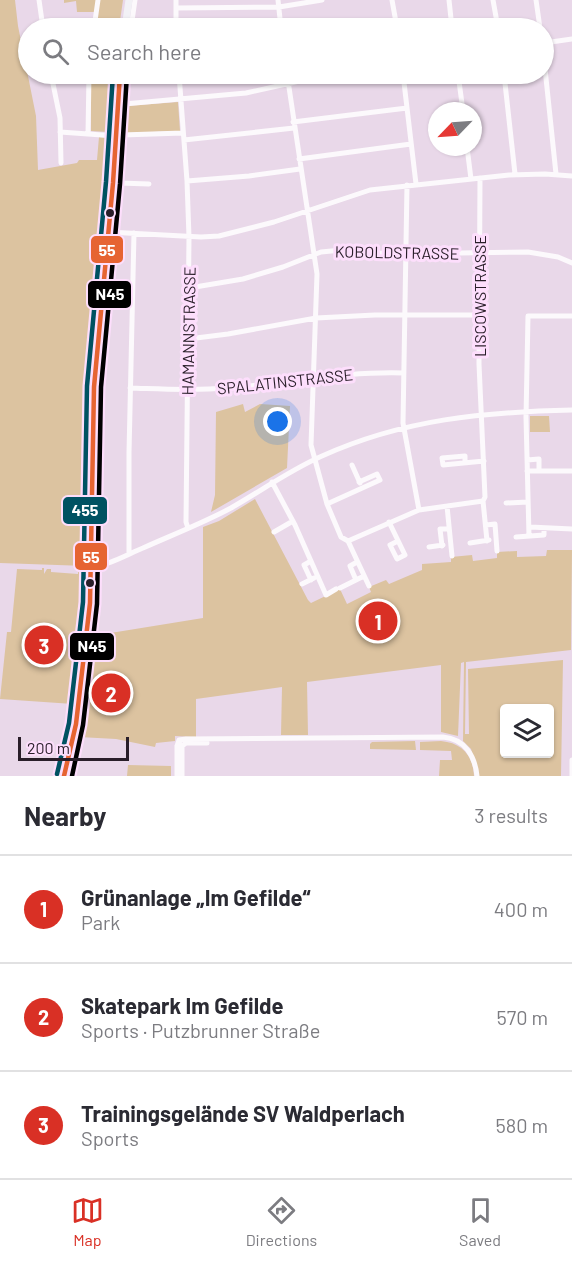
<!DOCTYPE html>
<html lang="en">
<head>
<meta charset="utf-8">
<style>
	:root { --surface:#fff; --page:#f7f7f7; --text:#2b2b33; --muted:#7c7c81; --line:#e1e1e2; --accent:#d93025 }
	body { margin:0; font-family:Barlow,sans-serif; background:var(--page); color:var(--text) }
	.controls { position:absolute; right:18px; bottom:18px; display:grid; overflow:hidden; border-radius:6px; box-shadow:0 2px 4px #0004 }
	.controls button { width:54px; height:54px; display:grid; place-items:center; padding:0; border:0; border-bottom:2px solid var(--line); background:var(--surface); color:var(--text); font:30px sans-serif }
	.compass { position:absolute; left:428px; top:102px; width:54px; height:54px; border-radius:50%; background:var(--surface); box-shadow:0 2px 4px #0004; rotate:245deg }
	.scale { position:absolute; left:18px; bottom:15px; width:111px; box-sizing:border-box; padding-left:6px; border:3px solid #291e29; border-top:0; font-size:16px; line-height:21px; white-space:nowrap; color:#291e29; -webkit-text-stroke:4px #fddefc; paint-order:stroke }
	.you { position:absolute; left:278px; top:422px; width:21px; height:21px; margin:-15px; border:4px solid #fff; border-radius:50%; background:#1a73e8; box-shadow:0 0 0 9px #1a73e833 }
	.badge { display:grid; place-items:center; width:39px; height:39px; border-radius:50%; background:var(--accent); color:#fff; font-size:20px; font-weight:700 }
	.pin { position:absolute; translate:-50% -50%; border:3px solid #fff; box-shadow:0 2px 6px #0006 }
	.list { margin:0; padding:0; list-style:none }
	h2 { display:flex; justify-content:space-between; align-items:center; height:78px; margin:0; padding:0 24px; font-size:26px }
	h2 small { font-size:20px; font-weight:400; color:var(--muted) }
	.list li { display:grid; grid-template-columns:39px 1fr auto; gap:18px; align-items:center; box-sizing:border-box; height:108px; padding:0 24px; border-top:2px solid var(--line) }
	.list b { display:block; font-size:22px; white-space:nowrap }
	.list p { margin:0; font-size:20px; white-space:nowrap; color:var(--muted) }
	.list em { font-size:20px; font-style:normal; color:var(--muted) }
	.icon { flex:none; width:33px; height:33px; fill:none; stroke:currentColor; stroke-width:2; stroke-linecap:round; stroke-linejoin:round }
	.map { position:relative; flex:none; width:572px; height:776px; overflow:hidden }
	.search { position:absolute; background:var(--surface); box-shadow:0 2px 4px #0004; left:18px; right:18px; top:18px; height:66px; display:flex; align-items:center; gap:15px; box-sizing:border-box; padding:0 21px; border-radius:33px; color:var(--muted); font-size:22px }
	.sheet { height:402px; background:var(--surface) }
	nav { display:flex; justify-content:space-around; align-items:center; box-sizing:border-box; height:84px; border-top:2px solid var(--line); background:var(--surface); font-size:16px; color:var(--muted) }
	nav a { display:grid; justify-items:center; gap:3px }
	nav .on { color:var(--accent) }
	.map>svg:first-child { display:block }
</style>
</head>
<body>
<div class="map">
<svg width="572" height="776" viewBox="0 0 572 776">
	<rect width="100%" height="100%" fill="#e9d8e9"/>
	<path fill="#dcc3a0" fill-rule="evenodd" d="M0 0H15L18 26 36 116 38 170 77 163 79 160H97L99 137 108 138 110 141 104 214H102L99 231 87 388 86 566 0 563Z
		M64 0H123L119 28H95L98 12H77L76 1 64 3Z
		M91 74H114L110 130 108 132 91 131Z
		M178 102 180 131 125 133 126 106Z
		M243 404 245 412 260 404 290 406 287 468 211 512 215 495 216 412Z
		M530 416H549L550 432H530Z
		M255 499 308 600 311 603 340 589 347 604 371 592 369 587 386 580 389 584 422 570V564L451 562V557L472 555 473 561 497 558V552L517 551V557L546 556 547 550H572L571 650 466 662 465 734H469L468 669 563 660 561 776H479L471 749 463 741 464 662 461 663 458 736 441 732V665L307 682 308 735H281L282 687 196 699V737L175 736V741L156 743 155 747 116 739 79 737 92 636 203 618V527L219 521ZM504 708H550V754H504Z
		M42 568H44V574L47 569H51V572L78 574V572L85 573 73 704 0 699 7 632H11L17 569 42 570Z
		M415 741 416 750 370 749V744L372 742Z
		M441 741C462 743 473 755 474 776H439L440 760H452L451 751 420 750V742Z
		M128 765 171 766V776H127Z"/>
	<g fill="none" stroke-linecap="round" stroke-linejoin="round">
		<path stroke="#fcf9fc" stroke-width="5" d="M39 0 43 28
			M278 0 281 28
			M392 0 397 28
			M449 0 452 28
			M493 0 498 28
			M536 0 540 28
			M176 8 279 7 322 0
			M64 28 94 24
			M94 28 98 0
			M131 28 135 0
			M176 28V0
			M378 28 396 26
			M544 43 572 39
			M544 59 556 174
			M51 74 60 118 61 163
			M179 74 187 181 189 237 186 522 188 528
			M287 74 317 274 311 445 327 504 341 537 348 541 369 586
			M403 74 416 184
			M458 74 463 111
			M504 74 515 174
			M124 104 246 93 331 74
			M293 122 407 108
			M60 132 116 136
			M88 134 89 74
			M122 135 183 133
			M184 140 294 128
			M467 147 471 179
			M299 159 411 144
			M480 178 479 364 485 497 483 501 487 541
			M187 181 249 176 300 169
			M119 183 149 184
			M407 185 403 423 419 510
			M108 232 201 237 219 236 274 222 370 190 509 175 545 174 572 176
			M113 232 119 183 126 74
			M189 288 243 279 283 267 321 252 342 250 390 254 528 252 558 257 572 263
			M188 339 228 334 316 318 375 315H479
			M130 388C162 389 194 391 226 388 286 384 343 371 404 373
			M527 460 539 459V471
			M465 463V456L442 458 443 465 484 461
			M352 465 360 483
			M527 471H572
			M272 482 295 525 326 595 336 589
			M506 503 528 502
			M327 504 380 480 377 474 359 482
			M447 506 452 556
			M389 522 405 555 397 559 390 545 398 541
			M486 525 495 524 497 551
			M530 527 572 529
			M274 532 293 521
			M529 536 526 417 528 316H572
			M516 537 544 535V528
			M348 541 419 510 483 501
			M470 543 489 540
			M442 546 440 529H449
			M429 547 443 545
			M129 554V453L134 233
			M92 566C108 566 128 554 143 548 172 535 203 523 231 508 261 491 290 470 322 456 404 419 484 412 572 410
			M311 580 304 565 311 561
			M356 580 350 566 357 562
			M302 584 314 578
			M340 588 364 576
			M177 746 179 740 186 739 443 737C465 739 475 756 477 776
			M177 746 180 744 182 746 186 743H207
			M182 746V776
			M177 776V746
			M572 776V760"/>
		<path stroke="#f2f1f6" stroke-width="7" d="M125 28 129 0
			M64 776 76 724 90 603 92 555 94 387 98 333 113 183 120 74"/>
		<g stroke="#fddefc" stroke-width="9">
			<path id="bus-1" d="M64 776 76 724 90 603 94 387 113 183 120 74"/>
		</g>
		<g stroke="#fddefc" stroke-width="9">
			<path id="bus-2" d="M72 776 83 725 97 604 101 387 120 184 127 74"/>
		</g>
		<g stroke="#fddefc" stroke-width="9">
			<path id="bus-3" d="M57 774 69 723 83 602 87 386 106 182 113 74"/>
		</g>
		<use href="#bus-1" stroke="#e66432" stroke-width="4.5"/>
		<use href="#bus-2" stroke="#000" stroke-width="4.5"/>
		<use href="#bus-3" stroke="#005262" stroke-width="4.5"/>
	</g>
	<g fill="#291e29" stroke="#fddefc" stroke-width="2">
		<circle cx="110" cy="213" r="5"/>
		<circle cx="90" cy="583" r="5"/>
	</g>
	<g text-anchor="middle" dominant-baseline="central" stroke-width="6" stroke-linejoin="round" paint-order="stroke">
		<g font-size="16" fill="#291e29" stroke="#fddefc">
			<text transform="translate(397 252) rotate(1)">KOBOLDSTRASSE</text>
			<text transform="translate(479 296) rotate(-90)">LISCOWSTRASSE</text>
			<text transform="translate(188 331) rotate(-89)">HAMANNSTRASSE</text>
			<text transform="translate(285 381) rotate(-6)">SPALATINSTRASSE</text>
		</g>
	</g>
	<g stroke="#fddefc" stroke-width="2">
		<rect x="90" y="235" width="34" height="29" rx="6" fill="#e66432"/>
		<rect x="87" y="280" width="45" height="29" rx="6" fill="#000"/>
		<rect x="62" y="496" width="46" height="29" rx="6" fill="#005262"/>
		<rect x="74" y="542" width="34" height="29" rx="6" fill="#e66432"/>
		<rect x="69" y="632" width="46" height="29" rx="6" fill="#000"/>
	</g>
	<g font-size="16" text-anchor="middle" font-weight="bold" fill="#fff">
		<text x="107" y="256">55</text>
		<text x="110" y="300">N45</text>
		<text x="85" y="516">455</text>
		<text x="91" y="563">55</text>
		<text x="92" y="652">N45</text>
	</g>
</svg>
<div class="controls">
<button><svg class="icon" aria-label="layers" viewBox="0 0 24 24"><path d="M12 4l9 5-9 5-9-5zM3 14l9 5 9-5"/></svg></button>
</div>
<svg class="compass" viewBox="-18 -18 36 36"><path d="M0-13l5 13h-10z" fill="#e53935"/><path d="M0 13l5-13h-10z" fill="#7c7c81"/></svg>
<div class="scale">200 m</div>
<div class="you"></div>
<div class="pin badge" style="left:378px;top:621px">1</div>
<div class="pin badge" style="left:111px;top:693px">2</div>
<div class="pin badge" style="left:44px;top:645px">3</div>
<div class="search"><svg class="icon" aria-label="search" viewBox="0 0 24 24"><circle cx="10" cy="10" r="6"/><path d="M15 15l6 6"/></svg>Search here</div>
</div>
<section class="sheet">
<h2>Nearby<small>3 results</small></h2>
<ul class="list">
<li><span class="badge">1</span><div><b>Grünanlage „Im Gefilde“</b><p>Park</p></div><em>400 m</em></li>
<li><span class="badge">2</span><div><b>Skatepark Im Gefilde</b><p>Sports · Putzbrunner Straße</p></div><em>570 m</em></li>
<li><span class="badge">3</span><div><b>Trainingsgelände SV Waldperlach</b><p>Sports</p></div><em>580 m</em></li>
</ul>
</section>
<nav>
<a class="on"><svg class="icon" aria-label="map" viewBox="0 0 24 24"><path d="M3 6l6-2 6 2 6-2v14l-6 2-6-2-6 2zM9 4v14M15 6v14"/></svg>Map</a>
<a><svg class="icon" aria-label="directions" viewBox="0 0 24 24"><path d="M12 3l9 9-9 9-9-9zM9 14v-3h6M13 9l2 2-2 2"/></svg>Directions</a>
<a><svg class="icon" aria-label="saved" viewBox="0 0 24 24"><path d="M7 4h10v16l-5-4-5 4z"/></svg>Saved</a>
</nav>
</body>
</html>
